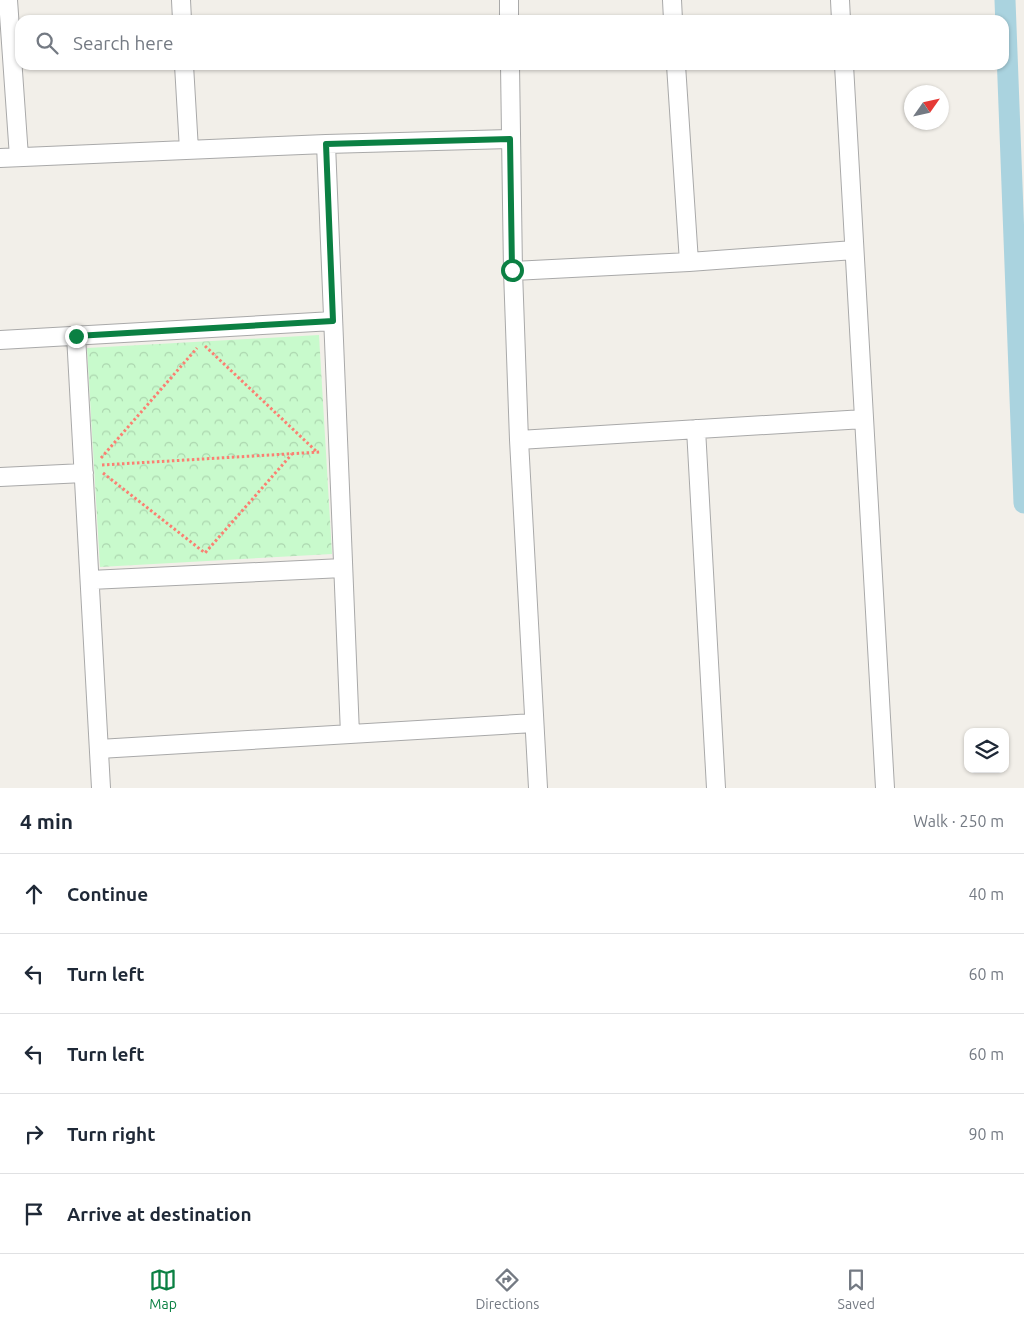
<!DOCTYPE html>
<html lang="en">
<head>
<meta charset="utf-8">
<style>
	:root { --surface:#fff; --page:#f6f6f7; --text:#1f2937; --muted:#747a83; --line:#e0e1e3; --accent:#0b8043 }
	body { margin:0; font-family:Ubuntu,sans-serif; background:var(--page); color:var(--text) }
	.controls { position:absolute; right:15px; bottom:15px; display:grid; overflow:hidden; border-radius:10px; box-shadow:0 1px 4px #0004 }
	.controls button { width:45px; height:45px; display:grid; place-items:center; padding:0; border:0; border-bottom:1px solid var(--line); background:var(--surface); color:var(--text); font:25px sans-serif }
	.compass { position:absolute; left:904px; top:85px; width:45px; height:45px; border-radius:50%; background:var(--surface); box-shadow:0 1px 4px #0004; rotate:56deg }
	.stop { position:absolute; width:15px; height:15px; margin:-11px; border:4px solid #0b8043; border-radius:50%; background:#fff }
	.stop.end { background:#0b8043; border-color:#fff; box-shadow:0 1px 5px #0008 }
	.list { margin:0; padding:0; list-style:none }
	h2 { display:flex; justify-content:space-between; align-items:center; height:65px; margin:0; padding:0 20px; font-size:21px }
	h2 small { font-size:16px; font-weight:400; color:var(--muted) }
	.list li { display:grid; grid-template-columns:32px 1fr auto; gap:15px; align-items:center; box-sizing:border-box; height:80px; padding:0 20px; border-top:1px solid var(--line) }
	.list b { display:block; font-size:19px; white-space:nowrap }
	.list em { font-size:16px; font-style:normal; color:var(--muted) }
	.icon { flex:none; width:28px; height:28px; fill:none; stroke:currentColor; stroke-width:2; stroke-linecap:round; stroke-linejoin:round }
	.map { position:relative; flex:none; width:1024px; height:788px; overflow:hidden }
	.search { position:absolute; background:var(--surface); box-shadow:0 1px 4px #0004; left:15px; right:15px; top:15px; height:55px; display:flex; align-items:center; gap:12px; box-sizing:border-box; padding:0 18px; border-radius:15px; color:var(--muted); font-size:19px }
	.sheet { height:465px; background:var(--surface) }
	nav { display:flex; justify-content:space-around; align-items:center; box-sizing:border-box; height:70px; border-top:1px solid var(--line); background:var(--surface); font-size:14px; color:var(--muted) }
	nav a { display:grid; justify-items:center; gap:2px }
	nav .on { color:var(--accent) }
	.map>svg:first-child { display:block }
</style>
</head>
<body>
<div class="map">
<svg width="1024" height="788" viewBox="0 0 1024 788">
	<defs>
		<pattern id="park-crowns" width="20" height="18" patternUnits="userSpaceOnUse" patternTransform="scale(1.25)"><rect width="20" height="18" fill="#c8facc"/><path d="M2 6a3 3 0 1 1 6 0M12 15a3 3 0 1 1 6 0" fill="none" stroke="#acd6af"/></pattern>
	</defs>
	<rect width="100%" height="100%" fill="#f2efe9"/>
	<path fill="url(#park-crowns)" d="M319 335 332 554 100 567 87 348Z"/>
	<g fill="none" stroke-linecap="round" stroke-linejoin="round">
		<path stroke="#aad3df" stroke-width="21" d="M1005 0 1024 503"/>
		<g stroke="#a9a9a9" stroke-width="20">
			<path id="minor" d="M8 0 19 157
				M181 0 182 20
				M509 0V20
				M672 0 673 20
				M840 0 841 20
				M184 65 189 150
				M510 65 513 271 519 440 538 788
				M676 65 689 262
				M844 65 885 788
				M326 144 350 734
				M0 158 326 144 510 139
				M513 271 689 262 854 250
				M76 335 101 788
				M0 340 333 321
				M696 429 716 788
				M519 440 864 419
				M0 477 84 473
				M90 580 343 568
				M99 749 534 723"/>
		</g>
		<path stroke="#fa8072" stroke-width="3" stroke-dasharray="2.5 2.5" stroke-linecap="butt" d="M205 346 317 452
			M101 458 197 348
			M102 465 320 452
			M103 473 205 553 292 454"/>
		<use href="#minor" stroke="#fff" stroke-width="18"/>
	</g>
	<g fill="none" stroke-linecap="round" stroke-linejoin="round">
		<path stroke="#0b8043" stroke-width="6" d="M76 336 333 321 326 144 510 139 512 270"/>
	</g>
</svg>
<div class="controls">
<button><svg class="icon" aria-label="layers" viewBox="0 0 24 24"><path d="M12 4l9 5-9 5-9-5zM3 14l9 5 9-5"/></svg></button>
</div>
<svg class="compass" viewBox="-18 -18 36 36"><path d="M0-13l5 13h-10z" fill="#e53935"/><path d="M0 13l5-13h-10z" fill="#747a83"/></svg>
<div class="stop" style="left:512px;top:270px"></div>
<div class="stop end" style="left:76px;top:336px"></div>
<div class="search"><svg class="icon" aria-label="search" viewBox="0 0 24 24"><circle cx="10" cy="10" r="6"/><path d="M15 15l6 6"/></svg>Search here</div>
</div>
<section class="sheet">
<h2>4 min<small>Walk · 250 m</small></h2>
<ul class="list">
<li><svg class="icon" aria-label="ahead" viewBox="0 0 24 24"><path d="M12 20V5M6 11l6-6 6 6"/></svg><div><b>Continue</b></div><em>40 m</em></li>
<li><svg class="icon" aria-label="left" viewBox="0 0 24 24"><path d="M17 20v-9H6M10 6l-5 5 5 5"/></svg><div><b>Turn left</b></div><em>60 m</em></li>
<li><svg class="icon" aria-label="left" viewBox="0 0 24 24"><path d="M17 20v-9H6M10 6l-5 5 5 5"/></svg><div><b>Turn left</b></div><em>60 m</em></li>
<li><svg class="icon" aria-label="right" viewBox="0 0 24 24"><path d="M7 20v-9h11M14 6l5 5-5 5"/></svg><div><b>Turn right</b></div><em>90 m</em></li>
<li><svg class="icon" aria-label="arrive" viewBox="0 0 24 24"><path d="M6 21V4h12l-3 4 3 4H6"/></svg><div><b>Arrive at destination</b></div></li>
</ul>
</section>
<nav>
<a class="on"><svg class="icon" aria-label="map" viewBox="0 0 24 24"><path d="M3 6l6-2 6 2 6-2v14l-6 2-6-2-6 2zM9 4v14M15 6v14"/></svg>Map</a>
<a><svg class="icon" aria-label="directions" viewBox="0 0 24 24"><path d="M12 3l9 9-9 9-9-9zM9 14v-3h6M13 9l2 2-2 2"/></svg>Directions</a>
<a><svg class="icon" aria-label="saved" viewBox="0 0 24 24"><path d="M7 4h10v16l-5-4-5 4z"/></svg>Saved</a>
</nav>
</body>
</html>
